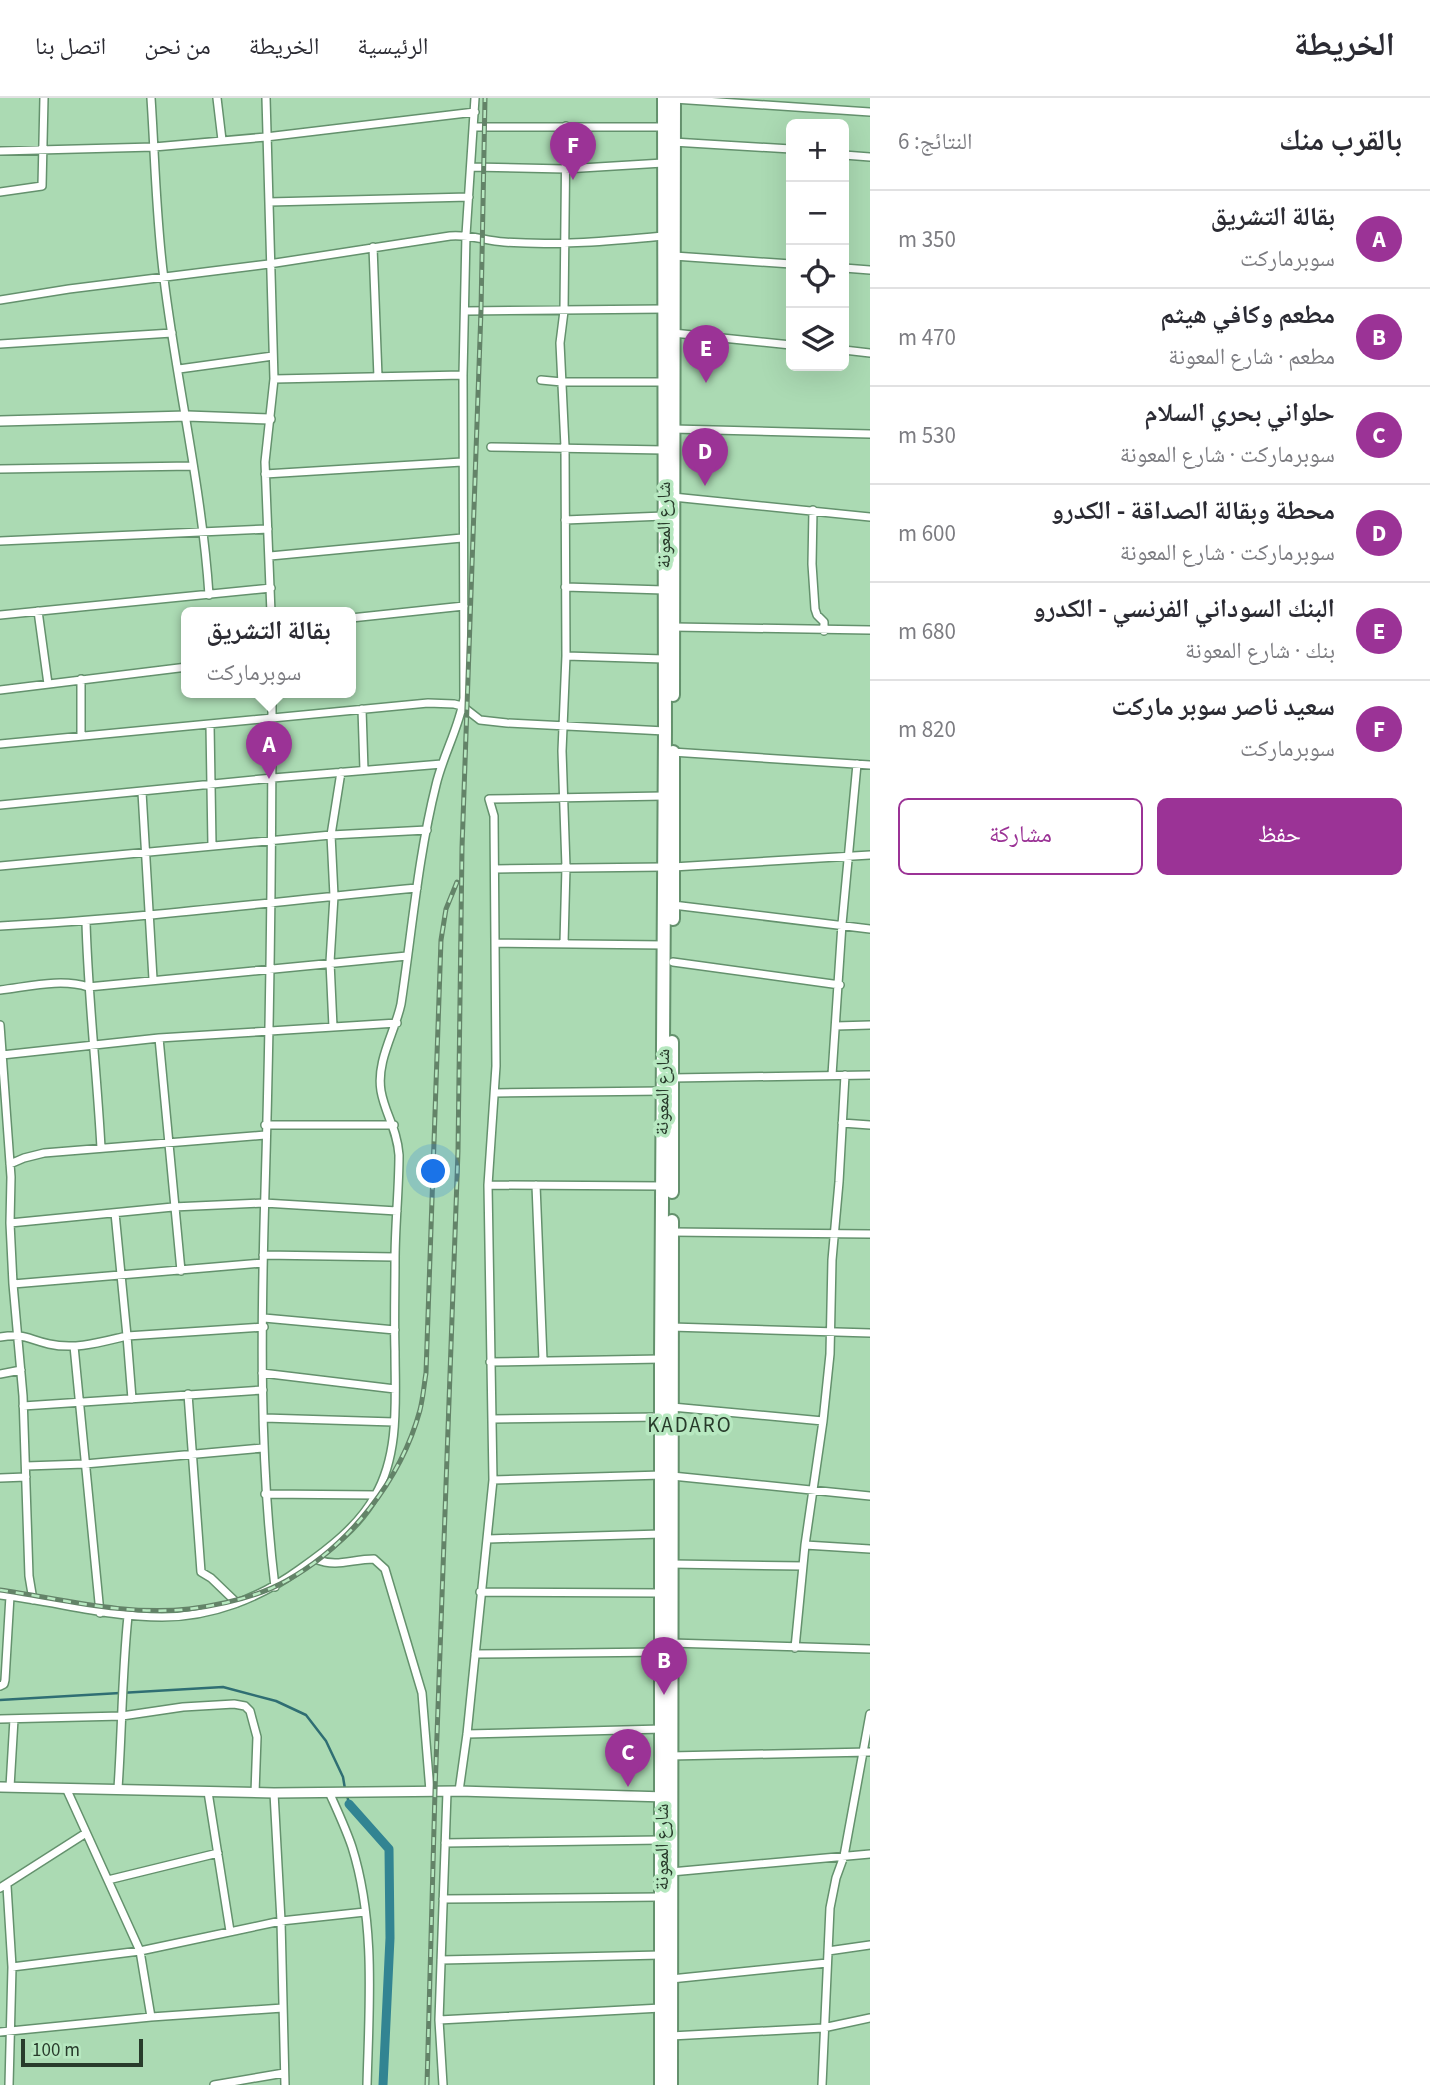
<!DOCTYPE html>
<html lang="ar">
<head>
<meta charset="utf-8">
<style>
	:root { --surface:#fff; --page:#f2f2f3; --text:#2b2b33; --muted:#7c7c81; --line:#e1e1e2; --accent:#9b3396 }
	body { margin:0; font-family:"Source Sans 3","Noto Naskh Arabic",sans-serif; background:var(--page); color:var(--text); direction:rtl }
	.controls { position:absolute; right:21px; top:21px; display:grid; overflow:hidden; border-radius:10px; box-shadow:0 7px 28px #0002 }
	.controls button { width:63px; height:63px; display:grid; place-items:center; padding:0; border:0; border-bottom:2px solid var(--line); background:var(--surface); color:var(--text); font:35px sans-serif }
	.scale { position:absolute; left:21px; bottom:18px; width:122px; box-sizing:border-box; padding-left:7px; border:4px solid #283b2b; border-top:0; font-size:19px; line-height:24px; white-space:nowrap; color:#283b2b; -webkit-text-stroke:5px #b7e8c0; paint-order:stroke }
	.you { position:absolute; left:434px; top:1074px; width:24px; height:24px; margin:-18px; border:5px solid #fff; border-radius:50%; background:#1a73e8; box-shadow:0 0 0 10px #1a73e833 }
	.badge { display:grid; place-items:center; width:46px; height:46px; border-radius:50%; background:var(--accent); color:#fff; font-size:23px; font-weight:700 }
	.pin { position:absolute; translate:-50% -58px; filter:drop-shadow(0 2px 4px #0008) }
	.pin::after { content:''; position:absolute; top:37px; width:24px; height:21px; background:inherit; clip-path:polygon(0 0,100% 0,50% 100%) }
	.popup { position:absolute; left:181px; top:509px; width:175px; height:91px; box-sizing:border-box; display:grid; place-content:center; border-radius:10px; background:var(--surface); filter:drop-shadow(0 2px 5px #0005); font-size:23px; white-space:nowrap; color:var(--muted) }
	.popup b { font-size:26px; color:var(--text) }
	.popup::after { content:''; position:absolute; left:50%; top:100%; margin-left:-14px; border:14px solid transparent; border-top-color:var(--surface) }
	.list { margin:0; padding:0; list-style:none }
	h2 { display:flex; justify-content:space-between; align-items:center; height:91px; margin:0; padding:0 28px; font-size:30px }
	h2 small { font-size:23px; font-weight:400; color:var(--muted) }
	.list li { display:grid; grid-template-columns:46px 1fr auto; gap:21px; align-items:center; box-sizing:border-box; height:98px; padding:0 28px; border-top:2px solid var(--line) }
	.list b { display:block; font-size:26px; white-space:nowrap }
	.list p { margin:0; font-size:23px; white-space:nowrap; color:var(--muted) }
	.list em { font-size:23px; font-style:normal; color:var(--muted) }
	.actions { display:flex; gap:14px; padding:21px 28px }
	.actions a { flex:1; padding:16px 0; border:2px solid var(--accent); border-radius:10px; text-align:center; font-size:24px; color:var(--accent) }
	.actions .main { background:var(--accent); color:#fff }
	.icon { flex:none; width:38px; height:38px; fill:none; stroke:currentColor; stroke-width:2; stroke-linecap:round; stroke-linejoin:round }
	.map { position:relative; flex:none; width:870px; height:1987px; overflow:hidden; direction:ltr }
	header { display:flex; align-items:center; gap:42px; box-sizing:border-box; height:98px; padding:0 35px; background:var(--surface); border-bottom:2px solid var(--line) }
	header strong { font-size:33px }
	nav { display:flex; gap:38px; margin-inline-start:auto; font-size:24px }
	main { display:flex }
	aside { flex:1; background:var(--surface) }
	.map>svg:first-child { display:block }
</style>
</head>
<body>
<header>
<strong>الخريطة</strong>
<nav><a>الرئيسية</a><a>الخريطة</a><a>من نحن</a><a>اتصل بنا</a></nav>
</header>
<main>
<aside>
<h2>بالقرب منك<small>النتائج: 6</small></h2>
<ul class="list">
<li><span class="badge">A</span><div><b>بقالة التشريق</b><p>سوبرماركت</p></div><em>350 m</em></li>
<li><span class="badge">B</span><div><b>مطعم وكافي هيثم</b><p>مطعم · شارع المعونة</p></div><em>470 m</em></li>
<li><span class="badge">C</span><div><b>حلواني بحري السلام</b><p>سوبرماركت · شارع المعونة</p></div><em>530 m</em></li>
<li><span class="badge">D</span><div><b>محطة وبقالة الصداقة - الكدرو</b><p>سوبرماركت · شارع المعونة</p></div><em>600 m</em></li>
<li><span class="badge">E</span><div><b>البنك السوداني الفرنسي - الكدرو</b><p>بنك · شارع المعونة</p></div><em>680 m</em></li>
<li><span class="badge">F</span><div><b>سعيد ناصر سوبر ماركت</b><p>سوبرماركت</p></div><em>820 m</em></li>
</ul>
<div class="actions"><a class="main">حفظ</a><a>مشاركة</a></div>
</aside>
<div class="map">
<svg width="870" height="1987" viewBox="0 0 870 1987">
	<rect width="100%" height="100%" fill="#abdab3"/>
	<g fill="none" stroke-linecap="round" stroke-linejoin="round">
		<path stroke="#2f6e73" stroke-width="2.5" d="M0 1602 223 1589 276 1603 306 1617 326 1643 343 1679 345 1691
			M347 1697 349 1706"/>
		<path stroke="#328492" stroke-width="9" d="M349 1706 389 1751 390 1840 383 1987"/>
		<g stroke="#64916d" stroke-width="10">
			<path id="minor" d="M151 0C155 60 156 121 164 181 177 287 202 391 209 497
				M217 0 222 42
				M266 0 274 281 265 364 271 515
				M674 1 870 14
				M475 29H664
				M673 44 791 51
				M0 53 154 49 266 39 475 14
				M844 57 870 59
				M472 69 565 71 663 65
				M0 94 42 88 44 0
				M269 104 469 99
				M373 149 378 279
				M674 158 791 166
				M844 170 870 172
				M0 202 69 191 269 166 450 138C469 136 486 143 504 144 557 148 611 143 663 138
				M466 213 664 211
				M673 235 791 247
				M0 246 172 235
				M844 252 870 255
				M179 271 273 258
				M274 281 463 277
				M541 282 562 284H664
				M673 331 870 336
				M491 349 664 352
				M0 371 193 368
				M265 376 462 364
				M673 399 870 419
				M813 412 812 466 815 511 817 517 824 524V533
				M565 422 664 418
				M0 443 268 431
				M270 458 462 440
				M565 489 664 492
				M38 513 48 586
				M0 517 271 490
				M351 520 464 508
				M673 529 870 532
				M566 558 664 561
				M81 581V638
				M0 592 187 569
				M272 595C272 761 270 927 265 1093 261 1225 259 1358 275 1489
				M362 611 364 672
				M210 627 212 747
				M0 646 428 605 454 606 462 608 480 622 507 625 665 633
				M672 654 870 667
				M142 694 153 881
				M0 707 273 680 442 666
				M0 768 331 737 427 732
				M673 769 870 757
				M495 771 664 769
				M673 807 870 831
				M86 824C88 899 97 975 101 1050
				M0 828C139 821 278 803 417 790
				M496 845 664 847
				M564 845 566 769 562 653 566 558 565 349 560 245 564 213 566 28
				M673 864 840 887
				M0 892C27 889 61 880 88 889L407 858
				M0 927 11 1079 10 1125 13 1186 23 1298 29 1478 33 1502
				M836 928 870 927
				M333 929 330 864 334 798 331 737 341 674
				M159 940 181 1173
				M2 957 159 940 397 925
				M832 977 842 826 857 666
				M672 980 870 977
				M495 995 663 993
				M842 1025 870 1027
				M265 1027H394
				M10 1066 24 1060 44 1055 265 1037
				M488 1087 662 1088
				M536 1087 543 1262
				M10 1125 173 1109 264 1105 397 1113
				M672 1134 870 1136
				M263 1157 395 1159
				M13 1186 263 1165
				M264 1220 395 1232
				M671 1229 870 1235
				M0 1239C25 1235 27 1241 49 1246 76 1252 101 1244 127 1238L115 1115
				M74 1248 100 1515
				M490 1264 661 1261
				M262 1275 395 1291
				M0 1276 21 1272
				M188 1296 201 1474 211 1480 237 1505
				M132 1301 127 1238 264 1229
				M23 1308 263 1292
				M672 1309 823 1323
				M264 1320 394 1324
				M493 1321 661 1319
				M26 1368 85 1366 263 1350
				M672 1378 870 1398
				M0 1380 26 1379
				M493 1382 662 1377
				M265 1396 376 1397
				M488 1441 661 1436
				M805 1447 870 1451
				M315 1461C338 1470 351 1461 374 1461L385 1471 422 1595 430 1693
				M671 1466 803 1468
				M480 1494 661 1495
				M0 1497C55 1503 107 1519 162 1519 212 1519 260 1500 300 1471 327 1452 359 1428 375 1398 400 1355 395 1301 395 1253 394 1223 395 1193 395 1163 395 1127 399 1092 399 1057 397 1030 385 1016 381 993 376 963 395 934 401 906 412 833 418 759 436 687 443 657 459 630 464 600L463 277 466 137 475 0
				M671 1545 870 1551
				M795 1550 805 1447 823 1323 830 1256 832 1162 839 1084 845 977
				M475 1556 662 1554
				M0 1588 4 1586 5 1582 10 1498
				M0 1621 122 1618 183 1609 234 1606 245 1608 250 1613 257 1639 255 1695
				M467 1636 662 1631
				M670 1658 870 1654
				M10 1689 14 1621
				M66 1690 140 1853 151 1919
				M118 1690C122 1633 122 1575 128 1518
				M459 1693 467 1636 493 1382 488 1087 496 968 494 718 489 701 664 698
				M208 1694 230 1833
				M329 1694C337 1712 346 1731 352 1749 376 1825 369 1909 367 1987
				M274 1695 281 1823 285 1987
				M445 1745 661 1742
				M671 1774 870 1756
				M108 1782 218 1755
				M7 1788 12 1869 9 1987
				M0 1790 86 1735
				M443 1801 661 1799
				M828 1853 870 1847
				M441 1862 661 1857
				M12 1869 140 1853 281 1823 365 1814
				M671 1881 827 1865
				M439 1922 661 1910
				M0 1934 151 1919 283 1910
				M671 1938 823 1930 870 1920
				M214 1987 284 1975
				M443 1987 439 1922 447 1694
				M822 1987 830 1810 836 1780 844 1758 870 1616"/>
		</g>
		<g stroke="#64916d" stroke-width="12">
			<path id="tertiary" d="M0 323 187 318 270 321
				M0 1689 274 1695 459 1693 666 1699"/>
		</g>
		<g stroke="#64916d" stroke-width="16">
			<path id="trunk" d="M673 597 674 0
				M673 654V821
				M672 1094V944
				M661 1987V1261L665 633 664 0
				M671 1987 672 1123"/>
		</g>
		<use href="#minor" stroke="#fff" stroke-width="7"/>
		<use href="#tertiary" stroke="#fff" stroke-width="9"/>
		<use href="#trunk" stroke="#fff" stroke-width="12"/>
		<g stroke="#638368" stroke-width="5">
			<path id="rail" d="M0 1492C62 1501 126 1518 189 1511 221 1507 257 1499 286 1483 349 1448 401 1382 420 1312 423 1300 424 1287 426 1275L441 842 446 811 457 784
				M427 1987 435 1693 458 1053 462 750 481 212 485 0"/>
		</g>
		<use href="#rail" stroke="#b7e8c0" stroke-width="2.5" stroke-dasharray="8" stroke-linecap="butt"/>
	</g>
	<g text-anchor="middle" dominant-baseline="central" stroke-width="7" stroke-linejoin="round" paint-order="stroke">
		<g font-size="19" fill="#283b2b" stroke="#b7e8c0">
			<text transform="translate(664 427) rotate(-90)">شارع المعونة</text>
			<text transform="translate(663 994) rotate(-89)">شارع المعونة</text>
			<text transform="translate(662 1749) rotate(-90)">شارع المعونة</text>
		</g>
		<g font-size="21" letter-spacing="2" fill="#283b2b" stroke="#b7e8c0">
			<text x="690" y="1327">KADARO</text>
		</g>
	</g>
</svg>
<div class="controls">
<button>+</button>
<button>−</button>
<button><svg class="icon" aria-label="locate" viewBox="0 0 24 24"><circle cx="12" cy="12" r="6"/><path d="M12 2v4M12 18v4M2 12h4M18 12h4"/></svg></button>
<button><svg class="icon" aria-label="layers" viewBox="0 0 24 24"><path d="M12 4l9 5-9 5-9-5zM3 14l9 5 9-5"/></svg></button>
</div>
<div class="scale">100 m</div>
<div class="you"></div>
<div class="pin badge" style="left:269px;top:681px">A</div>
<div class="popup"><b>بقالة التشريق</b>سوبرماركت</div>
<div class="pin badge" style="left:664px;top:1597px">B</div>
<div class="pin badge" style="left:628px;top:1689px">C</div>
<div class="pin badge" style="left:705px;top:388px">D</div>
<div class="pin badge" style="left:706px;top:285px">E</div>
<div class="pin badge" style="left:573px;top:82px">F</div>
</div>
</main>
</body>
</html>
